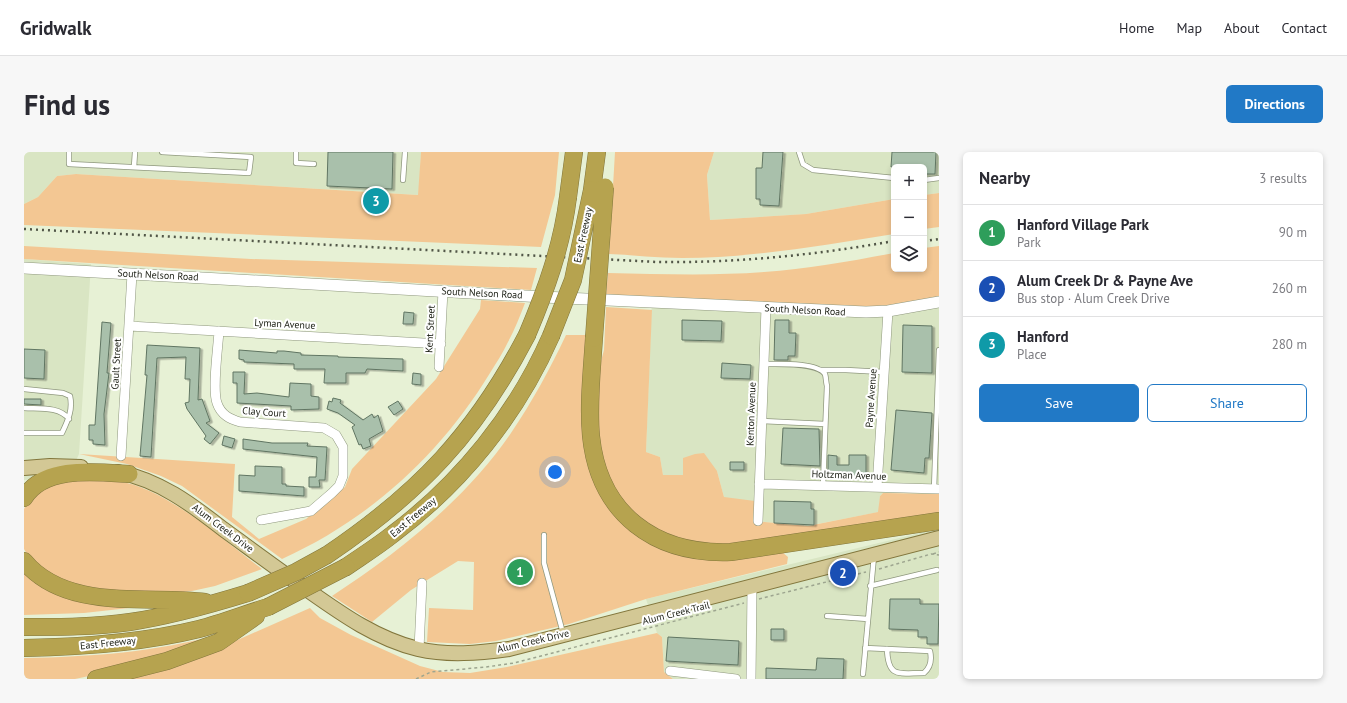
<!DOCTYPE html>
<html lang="en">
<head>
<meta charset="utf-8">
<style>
	:root { --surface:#fff; --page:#f7f7f7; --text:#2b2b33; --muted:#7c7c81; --line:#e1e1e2; --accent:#2179c6 }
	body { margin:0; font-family:"PT Sans",sans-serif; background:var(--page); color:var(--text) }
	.controls { position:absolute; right:12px; top:12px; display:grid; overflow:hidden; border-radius:6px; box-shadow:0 2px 6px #0003 }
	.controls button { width:36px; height:36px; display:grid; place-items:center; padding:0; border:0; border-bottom:1px solid var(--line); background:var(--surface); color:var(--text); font:20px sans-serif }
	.you { position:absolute; left:531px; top:320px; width:14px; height:14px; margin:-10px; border:3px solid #fff; border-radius:50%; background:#1a73e8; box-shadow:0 0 0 6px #1a73e833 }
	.badge { display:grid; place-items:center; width:26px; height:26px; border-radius:50%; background:var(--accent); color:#fff; font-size:13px; font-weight:700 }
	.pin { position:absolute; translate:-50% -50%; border:2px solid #fff; box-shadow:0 1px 4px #0006 }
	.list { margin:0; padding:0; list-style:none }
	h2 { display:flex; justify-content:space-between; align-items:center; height:52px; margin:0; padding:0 16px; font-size:17px }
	h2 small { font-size:13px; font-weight:400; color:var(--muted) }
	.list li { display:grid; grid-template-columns:26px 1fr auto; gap:12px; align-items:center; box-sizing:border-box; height:56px; padding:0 16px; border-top:1px solid var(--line) }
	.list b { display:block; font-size:15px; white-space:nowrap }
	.list p { margin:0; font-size:13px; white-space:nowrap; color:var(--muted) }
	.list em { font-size:13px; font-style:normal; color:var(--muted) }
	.actions { display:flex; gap:8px; padding:12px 16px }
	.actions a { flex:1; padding:9px 0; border:1px solid var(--accent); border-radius:6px; text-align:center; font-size:14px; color:var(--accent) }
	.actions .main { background:var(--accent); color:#fff }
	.icon { flex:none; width:22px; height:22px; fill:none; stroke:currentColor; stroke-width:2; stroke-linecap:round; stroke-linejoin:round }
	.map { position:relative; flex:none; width:915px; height:527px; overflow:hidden; border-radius:6px }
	header { display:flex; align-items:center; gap:24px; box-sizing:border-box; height:56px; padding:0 20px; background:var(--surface); border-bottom:1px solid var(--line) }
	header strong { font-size:19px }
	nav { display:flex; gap:22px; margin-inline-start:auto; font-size:14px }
	.intro { display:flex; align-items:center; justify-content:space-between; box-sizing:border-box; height:96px; padding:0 24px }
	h1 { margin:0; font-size:28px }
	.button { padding:10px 18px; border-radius:6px; background:var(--accent); color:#fff; font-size:14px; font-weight:700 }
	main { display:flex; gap:24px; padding:0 24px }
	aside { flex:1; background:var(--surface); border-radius:6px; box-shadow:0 2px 6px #0003 }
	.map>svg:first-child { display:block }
</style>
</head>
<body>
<header>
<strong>Gridwalk</strong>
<nav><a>Home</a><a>Map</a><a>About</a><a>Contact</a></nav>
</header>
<div class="intro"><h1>Find us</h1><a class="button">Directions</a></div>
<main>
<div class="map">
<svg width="915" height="527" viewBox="0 0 915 527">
	<defs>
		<filter id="shadow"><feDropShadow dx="2.5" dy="1.5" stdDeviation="0" flood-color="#0004"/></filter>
	</defs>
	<rect width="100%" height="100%" fill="#e7f1d5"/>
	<path fill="#d9e5c3" d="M0 0H397L395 43 52 22 33 24 14 45 0 52Z
		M690 0H915V41L900 43V15H870V47L782 62 686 68 683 23Z
		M0 107 67 112 55 302 45 324 0 328Z
		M628 145H915V342L859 341 856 344 855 360 783 374 731 369 700 345 693 319 659 323H639L636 305 622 300Z
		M913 377 915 383V527H649L640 520 638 485 633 481 622 447Z"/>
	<path fill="#f3c793" d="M397 0H535L531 43 517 95 0 73V52L14 45 33 24 52 22 394 43Z
		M591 0H690L683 23 686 68 782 62 870 47V82C800 93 729 106 658 106 634 106 609 103 585 102Z
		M915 41V75L900 77V43Z
		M0 94 227 107 513 116 507 138 0 107Z
		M915 94V145L849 157 582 143 584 121C635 122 688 124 740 120 784 117 827 109 870 101V117H900V96Z
		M457 148 501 151C496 164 491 177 484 190 479 201 472 211 466 221 416 303 346 367 258 407L158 334 137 324 103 312 55 302 211 312 208 365 235 387 282 367 321 335 328 317 412 227 456 157Z
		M582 155 628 158 622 300 636 305 639 323H659V306L671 302 680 301 693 319 700 345 731 349V369L784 374 854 360 856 344 859 341 915 342V362L748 390 677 394 623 374 596 347 579 312 573 269 574 220 580 198Z
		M542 183H565L566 304 624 388 758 400 764 405 763 412 622 447 545 472 472 489 446 492 403 490 405 456 449 458 450 410 434 409 387 438 348 470 308 444C375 400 441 348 487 281 508 250 526 217 542 183Z
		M32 327C52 327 73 326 93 329 141 335 199 388 238 417L191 434 168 439 142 442H96L37 430 6 407 0 397V357L7 345Z
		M0 416 114 455 60 461 0 463Z
		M286 456 296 466 327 483 396 514 419 520 446 521 483 515 633 481 638 485 640 520 649 527H98L200 494Z
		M197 482 93 518 51 527H0V506C67 505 132 500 197 482Z"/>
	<path fill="#a9c0ab" stroke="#607562" filter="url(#shadow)" d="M304 0H369L368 37 303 34Z
		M739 0H759L755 54 736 53V47H732V16H738Z
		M868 0H912L911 22H900V15H867Z
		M380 160 390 161 389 172H379Z
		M658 168 698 169 697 189 658 188Z
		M751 168H765V181H772L771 204H764V208H750Z
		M78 170 87 171 83 221H85L80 262 81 293 69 292V288H65V273H71Z
		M879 173 908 174V221L878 220Z
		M123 193 176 196 174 248 178 247 186 269 182 271 195 281 186 292 180 287 182 284 163 257 161 251 165 250 166 227H161L162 205 133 206 127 305 116 304 123 223H121Z
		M0 197 21 198 20 227 0 226Z
		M215 198 253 201V199H260L277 201V203L314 204V205L379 207V219L343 217 341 221H322V231H300L301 217H270V212L220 210V208L215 207Z
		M698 211 727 213 726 227 697 226Z
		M209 220H221L220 242 233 241 265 245 266 231 287 232V244L295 245V257L267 258V254L213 251V231H209Z
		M389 221 397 222V233L388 232Z
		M309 246 317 248 316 251 339 268 348 262 350 266 354 263 359 279 345 287 347 294 339 297 337 292 335 293 328 275 331 273 314 261 303 257 305 249 308 250Z
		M0 247H17V253L0 252Z
		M374 249 379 257 370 263 364 255Z
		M872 258 908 261 905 306H901L900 321 867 318Z
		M759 276 795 277 796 314 757 312Z
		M200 284 211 287 208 296 198 293Z
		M219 287 248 291H284L283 294 303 295 301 328H295L296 335H285V325H292L293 305 219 297Z
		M804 303 813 304V313H825V303H842V326L804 325Z
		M706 310H720V318H706Z
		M231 314 258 315V332H262V334L280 335V344L215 339V323L231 324Z
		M750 349 787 350V357H790V373L750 371Z
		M866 447H896V452H915L914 492H903V485H894V478L865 477Z
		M747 477H760V488H747Z
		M644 485 715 489 714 513 642 509Z
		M793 506 820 507 819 527H742V516L792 518Z"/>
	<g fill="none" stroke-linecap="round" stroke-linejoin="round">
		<g stroke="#8f987e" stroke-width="6">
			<path id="service" d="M45 0V12L225 21 227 5 138 0
				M272 0V11L290 12
				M775 0 779 12 789 18 870 26
				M110 15 111 0
				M379 28 381 0
				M900 28 915 26
				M740 212C754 212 793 210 801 222 802 225 802 231 803 234L799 333
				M797 218H822L859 220
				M0 237 39 241 46 244C49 258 44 268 38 281H0
				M0 256C15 257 35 254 45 267
				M737 269 801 272
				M910 337 915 198
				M520 383V411L539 481
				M846 434 913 418
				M803 464 844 467
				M841 496 906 499C908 508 907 515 900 521 875 521 864 527 863 497
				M839 522 850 404"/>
		</g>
		<g stroke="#8f987e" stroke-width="10">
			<path id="minor" d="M105 174 417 192
				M195 179C194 196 188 237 193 251 197 263 206 267 216 270L300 276 312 283 319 295V324L315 334 308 341 287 359 237 368
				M415 215 419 139
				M97 304 108 122
				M735 332 915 337
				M853 335 864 159
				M734 369 742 156
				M395 497 398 431
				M646 519 712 527
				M727 527 728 434"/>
		</g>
		<g stroke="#8f987e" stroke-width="12">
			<path id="tertiary" d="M0 116 519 145 842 160 864 159 915 150"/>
		</g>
		<g stroke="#82763c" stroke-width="16">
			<path id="primary" d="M0 316 26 314 57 315
				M94 320C135 328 167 352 199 377 228 398 256 419 285 439 319 463 353 487 394 497 424 504 455 501 485 497L915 386"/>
		</g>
		<g stroke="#82763c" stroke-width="18">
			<path id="motorway" d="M568 38 573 0
				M544 45 550 0
				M570 186C568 218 564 252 567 284 575 362 631 403 707 400L915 369
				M0 346C20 313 73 320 105 322
				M303 403C395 341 452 281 503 183
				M0 409C42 460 123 443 181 450
				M322 415C338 404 354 394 369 382 437 331 493 262 527 184
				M0 475C35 475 71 475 106 470 147 464 185 453 224 441
				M0 496C58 495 118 491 175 477 198 471 221 462 244 455
				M72 527 143 509 195 490 232 464"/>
		</g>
		<path stroke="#9da58f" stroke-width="1.5" stroke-dasharray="3 3" stroke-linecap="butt" d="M909 402 915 400
			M855 417 907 402 915 403
			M735 447 842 420
			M392 527 407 520 462 515 490 511 720 451"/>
		<use href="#service" stroke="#fff" stroke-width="4.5"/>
		<use href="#minor" stroke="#fff" stroke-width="9"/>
		<use href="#tertiary" stroke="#fff" stroke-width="11"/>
		<use href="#primary" stroke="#d3c895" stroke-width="14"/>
		<use href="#motorway" stroke="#b6a34f" stroke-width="17"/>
		<path stroke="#515647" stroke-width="2.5" stroke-dasharray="2 4" stroke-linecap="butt" d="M0 77 633 110C713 111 791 103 870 89
			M900 89 915 87"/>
		<g stroke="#82763c" stroke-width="18" stroke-linecap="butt">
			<path id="motorway-bridge" d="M503 183C522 138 538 94 544 45
				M527 184 549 128 568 38
				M570 186 581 35
				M224 441 272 420 303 403
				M244 455 322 415"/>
		</g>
		<use href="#motorway-bridge" stroke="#b6a34f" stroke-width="17"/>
	</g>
	<g text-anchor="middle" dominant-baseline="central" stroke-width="4" stroke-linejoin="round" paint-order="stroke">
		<g font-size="10" fill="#202319" stroke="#fff">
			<text transform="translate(559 83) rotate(-78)">East Freeway</text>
			<text transform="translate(134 123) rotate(3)">South Nelson Road</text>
			<text transform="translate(458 141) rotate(3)">South Nelson Road</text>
			<text transform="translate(781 158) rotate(3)">South Nelson Road</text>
			<text transform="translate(261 172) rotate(3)">Lyman Avenue</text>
			<text transform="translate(406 177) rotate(-87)">Kent Street</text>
			<text transform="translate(92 212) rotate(-87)">Gault Street</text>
			<text transform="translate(847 246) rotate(-86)">Payne Avenue</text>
			<text transform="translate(240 260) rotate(4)">Clay Court</text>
			<text transform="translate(727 262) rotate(-88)">Kenton Avenue</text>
			<text transform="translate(825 323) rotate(2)">Holtzman Avenue</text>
			<text transform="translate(389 365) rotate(-40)">East Freeway</text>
			<text transform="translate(199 376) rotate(37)">Alum Creek Drive</text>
			<text transform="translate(652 461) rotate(-14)">Alum Creek Trail</text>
			<text transform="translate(509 489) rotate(-13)">Alum Creek Drive</text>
			<text transform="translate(84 491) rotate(-6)">East Freeway</text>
		</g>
	</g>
</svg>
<div class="controls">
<button>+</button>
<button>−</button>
<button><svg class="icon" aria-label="layers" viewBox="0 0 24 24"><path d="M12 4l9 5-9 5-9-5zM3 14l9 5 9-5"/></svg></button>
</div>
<div class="you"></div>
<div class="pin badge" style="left:496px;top:420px;background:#2e9e5b">1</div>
<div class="pin badge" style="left:819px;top:421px;background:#1a4fb4">2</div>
<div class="pin badge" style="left:352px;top:49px;background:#0f9aa8">3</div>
</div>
<aside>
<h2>Nearby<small>3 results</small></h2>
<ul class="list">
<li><span class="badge" style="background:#2e9e5b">1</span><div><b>Hanford Village Park</b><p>Park</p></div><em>90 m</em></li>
<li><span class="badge" style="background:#1a4fb4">2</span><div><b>Alum Creek Dr &amp; Payne Ave</b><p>Bus stop · Alum Creek Drive</p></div><em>260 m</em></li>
<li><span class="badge" style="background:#0f9aa8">3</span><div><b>Hanford</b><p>Place</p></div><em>280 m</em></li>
</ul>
<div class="actions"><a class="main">Save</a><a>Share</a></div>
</aside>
</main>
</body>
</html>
